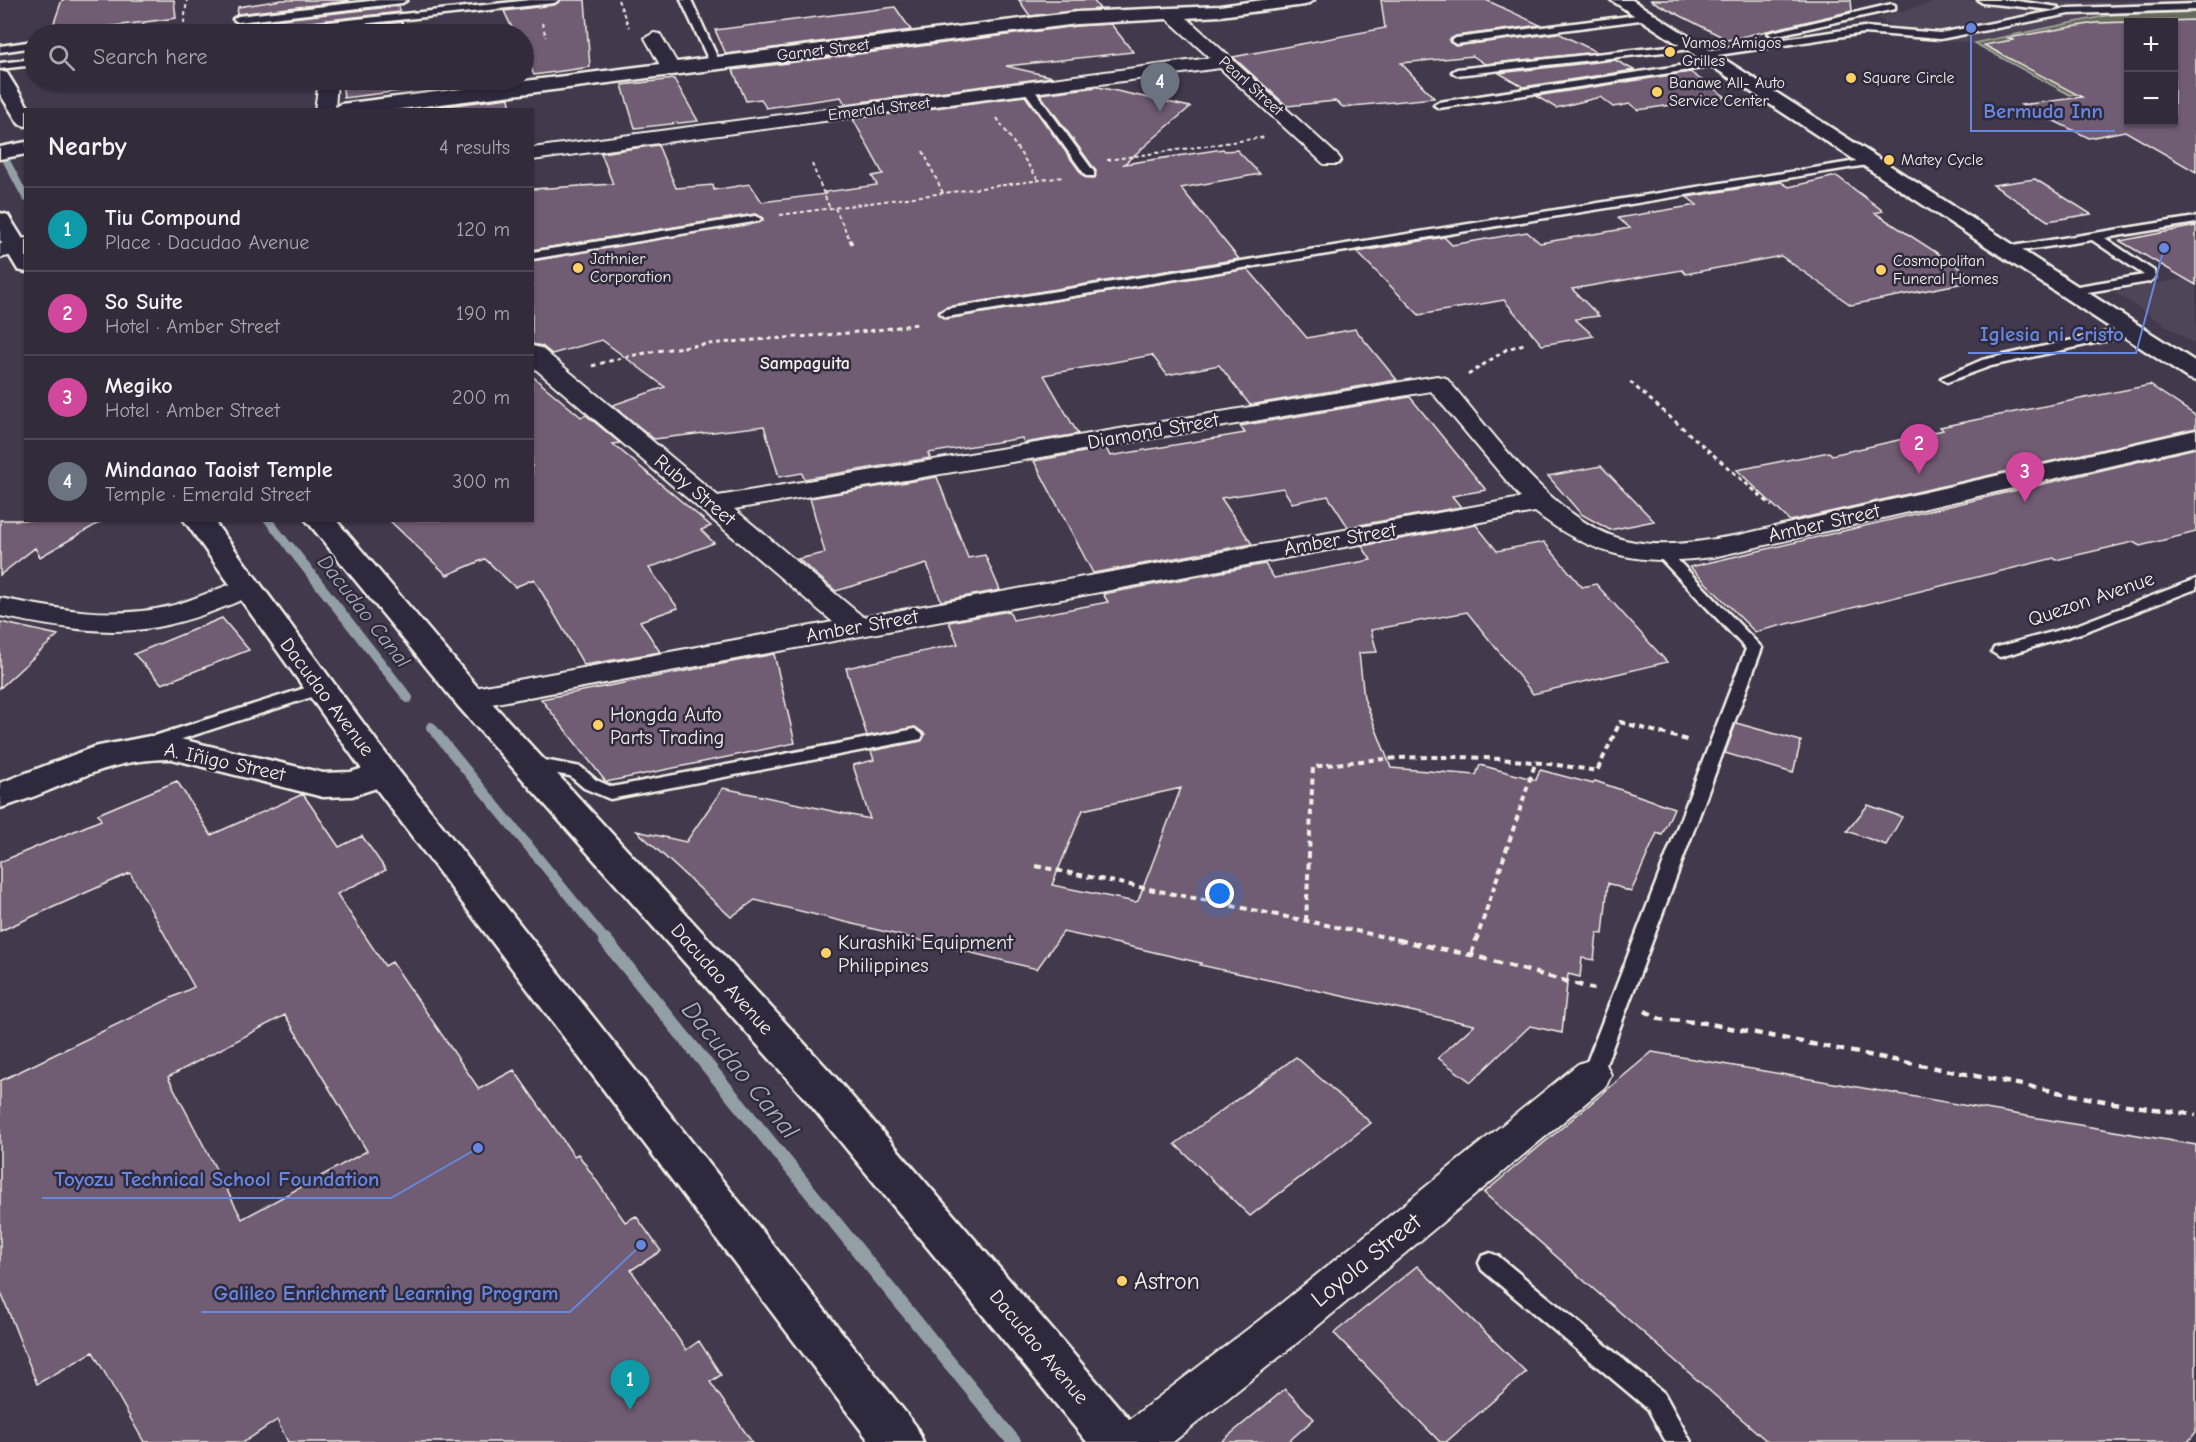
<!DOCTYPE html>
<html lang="en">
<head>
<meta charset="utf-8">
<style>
	:root { --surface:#322b3a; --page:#3d3745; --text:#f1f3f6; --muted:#a8a7af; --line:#4d4754; --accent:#ffd166 }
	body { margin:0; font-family:"Comic Neue",sans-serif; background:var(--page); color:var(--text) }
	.controls { position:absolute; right:18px; top:18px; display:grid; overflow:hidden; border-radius:0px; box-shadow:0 2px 4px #0004 }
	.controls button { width:54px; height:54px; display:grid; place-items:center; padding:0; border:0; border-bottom:2px solid var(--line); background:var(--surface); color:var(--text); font:30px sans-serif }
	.you { position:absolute; left:1220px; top:894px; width:21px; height:21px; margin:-15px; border:4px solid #fff; border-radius:50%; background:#1a73e8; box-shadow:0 0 0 9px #1a73e833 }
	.badge { display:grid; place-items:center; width:39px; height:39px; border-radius:50%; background:var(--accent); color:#fff; font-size:20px; font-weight:700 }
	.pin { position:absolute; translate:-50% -50px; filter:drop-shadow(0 2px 3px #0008) }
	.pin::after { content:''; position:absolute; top:32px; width:21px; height:18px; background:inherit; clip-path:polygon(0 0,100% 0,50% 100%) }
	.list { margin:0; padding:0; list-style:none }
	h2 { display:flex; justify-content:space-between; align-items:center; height:78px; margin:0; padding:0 24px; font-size:26px }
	h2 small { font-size:20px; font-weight:400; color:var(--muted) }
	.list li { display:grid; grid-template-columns:39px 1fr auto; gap:18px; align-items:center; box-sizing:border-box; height:84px; padding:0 24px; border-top:2px solid var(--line) }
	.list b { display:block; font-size:22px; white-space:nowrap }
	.list p { margin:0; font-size:20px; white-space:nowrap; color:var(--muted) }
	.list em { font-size:20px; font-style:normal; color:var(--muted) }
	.icon { flex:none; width:33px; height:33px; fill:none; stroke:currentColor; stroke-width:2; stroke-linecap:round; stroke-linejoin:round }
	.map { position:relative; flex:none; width:2196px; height:1442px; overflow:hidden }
	.search { position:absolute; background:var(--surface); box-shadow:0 2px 4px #0004; left:24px; top:24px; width:510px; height:66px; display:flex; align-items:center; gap:15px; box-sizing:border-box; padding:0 21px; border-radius:33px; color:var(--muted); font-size:22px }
	.panel { position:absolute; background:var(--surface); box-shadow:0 2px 4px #0004; left:24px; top:108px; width:510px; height:414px; border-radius:0px }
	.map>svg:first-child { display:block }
</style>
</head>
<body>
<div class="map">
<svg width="2196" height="1442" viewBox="0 0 2196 1442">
	<rect width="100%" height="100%" fill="#42394d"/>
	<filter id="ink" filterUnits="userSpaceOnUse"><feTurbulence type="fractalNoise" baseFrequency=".0167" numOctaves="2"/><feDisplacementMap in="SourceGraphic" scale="12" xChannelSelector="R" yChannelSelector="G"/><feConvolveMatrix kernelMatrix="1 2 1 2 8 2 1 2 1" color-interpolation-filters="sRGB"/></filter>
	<g filter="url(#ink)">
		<path fill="#504458" d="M1941 0 2091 2 2196 0V12L2110 15 1974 43 1917 39 1877 18Z
			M2196 276V345L2114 292 2135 288Z"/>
		<path fill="#656a5d" stroke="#acaea2" stroke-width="1.5" d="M2196 12V141L2158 122H2174V22H2128V106L2097 90 2070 95 1974 43 2110 15Z"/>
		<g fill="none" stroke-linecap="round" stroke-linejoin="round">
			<path stroke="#929fa5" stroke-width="7" d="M6 160 26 198"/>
			<path stroke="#929fa5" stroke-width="8" d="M268 520 291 549"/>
			<path stroke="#929fa5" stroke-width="10" d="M290 547 408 698
				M431 727 606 941"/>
			<path stroke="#929fa5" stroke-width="14" d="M605 940 1014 1442"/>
		</g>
		<path fill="#705c73" stroke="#f4f1e8" stroke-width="1.5" fill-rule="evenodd" d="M62 0H174L176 18 50 34Z
			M282 0H349V1L237 14 238 7Z
			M561 0H585L590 67 534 75 524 53V34H515L504 11 554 5Z
			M1019 0H1093L1100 9 1030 16Z
			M1381 0H1486L1540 25 1456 36 1449 40 1455 46 1558 33 1597 52 1485 64 1473 56 1401 63 1434 98 1343 107 1335 101 1287 106 1233 57 1385 28Z
			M1650 0H1851L1852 11 1728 40Z
			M399 6 400 12 248 29 241 34H236L237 24Z
			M895 7 911 30 726 54 715 30Z
			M2196 20V172L2125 131 2089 138 2021 105 2082 97 1984 45 2013 40 2008 38 2095 23ZM2128 22H2174V122H2128Z
			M402 22 405 34H285Z
			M1111 24 1133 52 1006 66 1053 77 845 104 841 97 766 108 761 99 746 101 733 70 1077 26Z
			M1615 60 1634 70 1523 87 1499 73Z
			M1690 72 1726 97 1638 110 1630 104 1613 107 1600 97 1556 108 1536 96Z
			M674 79 698 121 635 128 622 85Z
			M342 80H414L416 89 344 98Z
			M427 80H506V81L429 91Z
			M1098 87 1190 107 1124 164 1223 149 1225 151 1237 150 1260 174 1181 188 1239 259 946 307 939 311V315L946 319 1248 269 1307 338 1355 329 1397 380 1250 405 1219 365 1167 375 1152 355 1044 375 1078 434 1024 443 1022 438 928 453 930 458 804 479 802 473 779 477 764 426 654 439 613 405 665 387 602 340 552 354 542 346 532 344V261L763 221 762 217 755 214 532 250V189L613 184 601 153 658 145 676 188 713 185 714 190 750 184 762 202 826 194 825 192 877 185 872 176 883 174 853 119 1025 96 1084 177 1094 178 1096 171 1040 94Z
			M509 98 511 110H431L430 108Z
			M1832 177H1838L1883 211 1875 213 1979 280 1851 305 1781 256 1686 274 1682 270 1572 289 1599 316 1575 319 1594 336 1542 345 1504 300 1419 315 1357 252 1444 237 1452 245 1527 232 1540 243 1630 228 1618 218 1697 205 1687 197 1781 182 1789 187Z
			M2035 179 2091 214 2048 221 1993 185Z
			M2196 226V285L2120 241Z
			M532 376 581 417 586 415 620 443 613 444 711 526 701 530 714 543 649 568 678 608 640 621 660 652 584 665 534 579 515 587 485 559 447 575 389 520H532Z
			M2150 385 2196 416V428L1790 521 1737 470 1829 452 1832 455 1943 430 1940 427Z
			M1410 397 1486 490 1452 496 1461 507 1348 527 1328 496 1292 503 1283 488 1221 498 1252 544 1093 573 1034 461 1106 448 1110 456 1245 433 1240 426Z
			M2196 448V532L2140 546 2133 542 2056 560 2054 558 1755 632 1690 567Z
			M1601 466 1654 521 1610 530 1581 514 1548 476Z
			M937 477 968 558 985 555 1000 590 941 601 927 564 836 591 798 559 825 553 810 498Z
			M0 520H104L40 557 35 548 0 575Z
			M1476 525 1497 551 1544 542 1582 587 1596 584 1667 662 1533 694 1467 612 1371 630 1377 652 1359 653 1364 698 1391 768 1476 775 1480 765 1536 780 1540 770 1593 784 1595 781 1674 808 1662 835 1657 833 1631 892 1608 883 1603 934 1597 933 1594 960 1582 958 1580 977 1568 974 1562 1033 1530 1026 1471 1082 1438 1058 1474 1025 1200 965 1201 963 1119 944 1063 932 1037 969 755 900 731 917 637 831 686 842 723 788 870 819 853 765 874 760 871 751 921 741 925 734 915 727 867 736 846 668 958 644 949 622 1009 611 1013 620 1108 602 1103 594 1265 564 1274 578 1371 560 1362 546ZM1181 788 1138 901 1135 902 1052 885 1083 810Z
			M222 618 249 650 162 684 134 654Z
			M0 622 58 635 0 688Z
			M774 654 795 743 606 782 541 699Z
			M1736 723 1801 741 1793 773 1725 753Z
			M177 781 211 835 303 794 339 847 362 836 386 870 337 894 385 966 392 962 479 1089 514 1070 574 1156 578 1154 625 1222 636 1216 661 1251 631 1270 686 1350 699 1341 721 1375 710 1382 752 1442H288L277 1420 244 1442H144L93 1352 37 1384 0 1290V1081L194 987 130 873 0 931V862L101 820 98 814ZM285 1015 367 1151 242 1219 168 1077Z
			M1868 805 1902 817 1886 845 1847 831Z
			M1652 1052 2196 1145V1432L2188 1442H1768L1484 1193Z
			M1296 1057 1371 1123 1250 1216 1175 1144Z
			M1417 1266 1526 1372 1446 1442H1440L1334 1333Z
			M1285 1389 1314 1419 1288 1442H1221Z"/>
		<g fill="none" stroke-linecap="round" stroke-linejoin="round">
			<g stroke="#f4f1e8" stroke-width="5">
				<path id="service" d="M379 0H407L402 3 238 22 233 19 238 16Z
					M530 0H559L554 3 269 34H243L248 31Z
					M681 0H691L720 63 718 65 710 63Z
					M1978 0H2010L2058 7 2053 10 1983 3Z
					M1892 4 1895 5V9L1773 36 1768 33Z
					M2196 4V10L2069 14 1940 39 1864 33 1705 57 1700 54 1705 51 1864 27 1940 33 2069 8Z
					M1645 14 1648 15V19L1456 44 1451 41 1456 38Z
					M144 27 147 28V32L104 34Z
					M34 41V47L0 52V46Z
					M1706 42 1709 43V47L1457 75 1452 72 1457 69Z
					M34 59V65L0 69V63Z
					M1719 60 1724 63 1722 65 1439 108 1434 105 1439 102Z
					M1024 87H1032L1094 172V176H1086L1023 89Z
					M1869 159 1873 160V164L946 317 940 313 946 309Z
					M755 216 761 219 759 221 532 259V252Z
					M2196 217V223L2105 238 2154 271 2155 278 2149 282 2070 295 2066 294V288L2144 275 2092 240 2006 253 2000 250 2006 247Z
					M2131 327 2135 328V334L1991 366 1947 382 1941 378 1982 360Z
					M1662 548 1667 549 1762 648 1602 1075 1599 1081 1592 1083 1585 1081 1582 1075 1746 649 1657 555 1655 552Z
					M2196 579V589L2084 632 2000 657 1992 652 1994 648 2074 626Z
					M321 683 327 684 329 688 327 692 151 749 143 743 145 739Z
					M915 729 923 735 921 739 610 799 584 788 570 776 528 769 520 763 528 757 581 767 596 780 612 787Z
					M1490 1253 1498 1256 1664 1393 1691 1442H1666L1648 1409 1482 1270 1479 1263 1482 1256Z"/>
			</g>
			<g stroke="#f4f1e8" stroke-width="4">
				<path id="minor" d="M1171 8 1177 9 1338 156 1341 160 1338 164H1324L1220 68 532 160V148L1210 58 1165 17 1162 13 1165 9Z
					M654 33 660 34 680 68 678 72 671 74 664 72 645 38Z
					M319 80H337L335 110H315Z
					M26 238V252L0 258V244Z
					M532 346 541 348 718 496 1437 376 1446 378C1493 432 1560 531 1635 542 1670 548 1705 541 1739 535L2196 430V446L1713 557C1642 566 1592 557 1535 512L469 708 458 705 453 698 458 691 833 622 532 366ZM1431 391 1521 498 863 617 734 509Z
					M244 580 254 583 258 589 254 595C222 608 191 621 157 627 105 637 51 626 0 616V598C55 609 114 620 170 606 195 600 219 587 244 580Z
					M1592 1059 1606 1064 1611 1075 1606 1086 1308 1334 1173 1442H1114L1121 1426 1278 1306 1578 1064Z"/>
			</g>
			<g stroke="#f4f1e8" stroke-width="5">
				<path id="tertiary" d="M1263 0H1314L1305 5 1220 16 1077 24 393 110H331L341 104 1077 12 1220 6Z
					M26 142V154L0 159V147Z
					M150 736 172 737 323 773 351 772 383 762 395 766 400 774 395 782 352 796 323 797 172 759C102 758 63 790 0 808V783L94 747Z"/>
			</g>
			<g stroke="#f4f1e8" stroke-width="5">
				<path id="secondary" d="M0 71 7 73 30 110H26V126L19 124 0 94Z
					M0 213 8 215 26 244V272L18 270 0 240Z
					M184 520H213L395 766 916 1426 923 1442H870L371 782Z
					M306 520H336L480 690 836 1078 1135 1426 1142 1442H1087L808 1102 458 706Z"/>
			</g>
			<g stroke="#f4f1e8" stroke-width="5">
				<path id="primary" d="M1611 0H1632L2196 362V381L2187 378Z"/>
			</g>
			<path stroke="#f4f1e8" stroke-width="2" stroke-dasharray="4 3" stroke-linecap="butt" d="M618 0 629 27
				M184 23 187 0
				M542 23 546 37
				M997 118 1039 181
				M923 151 943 193
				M1107 160 1266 137
				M812 164 830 209
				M835 208 851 242
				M780 215 1063 177"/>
			<path stroke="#f4f1e8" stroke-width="3" stroke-dasharray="4.5 4" stroke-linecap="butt" d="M850 240 852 244
				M592 366C698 334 809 343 917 324
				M1468 375 1507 349 1524 344
				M1630 382 1772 506"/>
			<path stroke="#f4f1e8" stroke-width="4" stroke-dasharray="6 4.5" stroke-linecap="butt" d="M1036 866 1405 941
				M1306 921 1313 767C1416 752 1494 754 1597 771L1620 722 1691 741
				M1476 941 1536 761"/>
			<path stroke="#f4f1e8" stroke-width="4.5" stroke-dasharray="8 6" stroke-linecap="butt" d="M1398 940 1471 955 1594 989
				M1471 955 1476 940
				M1645 1011 1660 1019 1705 1023 2114 1103 2196 1115"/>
			<use href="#service" fill="#2f2a3d" fill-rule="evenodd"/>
			<use href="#minor" fill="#2f2a3d" fill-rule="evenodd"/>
			<use href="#tertiary" fill="#2f2a3d" fill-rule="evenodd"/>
			<use href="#secondary" fill="#2f2a3d" fill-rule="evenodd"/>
			<use href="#primary" fill="#2f2a3d" fill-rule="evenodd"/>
		</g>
	</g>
	<g fill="#ffd166" stroke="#2f2a3d" stroke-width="2">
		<circle cx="1670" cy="52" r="6"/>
		<circle cx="1851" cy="78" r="6"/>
		<circle cx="1657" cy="92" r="6"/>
		<circle cx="1889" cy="160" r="6"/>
		<circle cx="578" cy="268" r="6"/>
		<circle cx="1881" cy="270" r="6"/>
		<circle cx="598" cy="725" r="6"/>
		<circle cx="826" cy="953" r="6"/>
		<circle cx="1122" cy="1281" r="6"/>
	</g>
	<g text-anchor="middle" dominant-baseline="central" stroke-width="5" stroke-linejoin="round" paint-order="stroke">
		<g font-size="16" fill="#f4f1e8" stroke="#2f2a3d" text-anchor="start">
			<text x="1682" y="43">Vamos Amigos<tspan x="1682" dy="18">Grilles</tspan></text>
			<text x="1863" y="78">Square Circle</text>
			<text x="1669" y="83">Banawe All- Auto<tspan x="1669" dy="18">Service Center</tspan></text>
			<text x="1901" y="160">Matey Cycle</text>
			<text x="590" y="259">Jathnier<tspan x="590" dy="18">Corporation</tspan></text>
			<text x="1893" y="261">Cosmopolitan<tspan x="1893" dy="18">Funeral Homes</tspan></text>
		</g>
		<g font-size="16" fill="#f4f1e8" stroke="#2f2a3d">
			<text transform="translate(823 50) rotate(-7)">Garnet Street</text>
			<text transform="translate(1251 86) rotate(42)">Pearl Street</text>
			<text transform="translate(879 109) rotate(-7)">Emerald Street</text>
		</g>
		<g font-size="18" font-weight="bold" fill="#f4f1e8" stroke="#2f2a3d">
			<text x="805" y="363">Sampaguita</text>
		</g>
		<g font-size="20" fill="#f4f1e8" stroke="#2f2a3d">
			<text transform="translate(1153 431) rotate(-10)">Diamond Street</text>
			<text transform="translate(695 490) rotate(40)">Ruby Street</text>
			<text transform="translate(1824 523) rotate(-13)">Amber Street</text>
			<text transform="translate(1340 539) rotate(-10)">Amber Street</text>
			<text transform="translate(2091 599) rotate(-19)">Quezon Avenue</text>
			<text transform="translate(862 626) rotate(-10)">Amber Street</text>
			<text transform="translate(327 697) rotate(53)">Dacudao Avenue</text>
			<text transform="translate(225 762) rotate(12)">A. Iñigo Street</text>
			<text transform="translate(722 979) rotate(48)">Dacudao Avenue</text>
			<text transform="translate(1039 1347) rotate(50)">Dacudao Avenue</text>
		</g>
		<g font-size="20" fill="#f4f1e8" stroke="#2f2a3d" text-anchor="start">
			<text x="610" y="714">Hongda Auto<tspan x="610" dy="23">Parts Trading</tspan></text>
			<text x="838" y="942">Kurashiki Equipment<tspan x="838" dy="23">Philippines</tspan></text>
		</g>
		<g font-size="21" font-style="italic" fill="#aab4b6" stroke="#2f2a3d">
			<text transform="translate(364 611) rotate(52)">Dacudao Canal</text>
		</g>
		<g font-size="24" fill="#f4f1e8" stroke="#2f2a3d">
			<text transform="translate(1366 1260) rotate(-39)">Loyola Street</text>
		</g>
		<g font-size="24" fill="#f4f1e8" stroke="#2f2a3d" text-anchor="start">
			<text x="1134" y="1281">Astron</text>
		</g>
		<g font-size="26" font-style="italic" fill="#aab4b6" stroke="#2f2a3d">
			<text transform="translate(740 1070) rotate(51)">Dacudao Canal</text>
		</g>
	</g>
	<path fill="none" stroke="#6887de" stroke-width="2" d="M1971 28L1971 131H2115M2164 248L2136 353H1968M478 1148L391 1198H42M641 1245L570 1312H201"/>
	<g fill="#6887de" stroke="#2f2a3d" stroke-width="2">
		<circle cx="1971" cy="28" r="6"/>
		<circle cx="2164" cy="248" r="6"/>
		<circle cx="478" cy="1148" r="6"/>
		<circle cx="641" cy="1245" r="6"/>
	</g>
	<g font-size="21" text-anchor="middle" font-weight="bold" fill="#6887de" stroke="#2f2a3d" stroke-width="5" stroke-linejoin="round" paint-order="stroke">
		<text x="2043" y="118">Bermuda Inn</text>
		<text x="2052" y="341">Iglesia ni Cristo</text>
		<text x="217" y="1186">Toyozu Technical School Foundation</text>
		<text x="386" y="1300">Galileo Enrichment Learning Program</text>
	</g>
</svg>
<div class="controls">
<button>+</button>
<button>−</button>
</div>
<div class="you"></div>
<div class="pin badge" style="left:630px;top:1410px;background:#0f9aa8">1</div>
<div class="pin badge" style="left:1919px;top:474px;background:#d1479c">2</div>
<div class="pin badge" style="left:2025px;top:502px;background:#d1479c">3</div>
<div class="pin badge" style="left:1160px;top:112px;background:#6b7280">4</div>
<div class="search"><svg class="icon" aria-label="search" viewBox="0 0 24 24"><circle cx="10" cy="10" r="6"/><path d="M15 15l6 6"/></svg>Search here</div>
<section class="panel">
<h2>Nearby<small>4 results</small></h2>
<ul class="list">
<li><span class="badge" style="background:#0f9aa8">1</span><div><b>Tiu Compound</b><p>Place · Dacudao Avenue</p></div><em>120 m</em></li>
<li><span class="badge" style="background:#d1479c">2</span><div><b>So Suite</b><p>Hotel · Amber Street</p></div><em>190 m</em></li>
<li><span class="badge" style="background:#d1479c">3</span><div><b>Megiko</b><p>Hotel · Amber Street</p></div><em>200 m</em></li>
<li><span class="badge" style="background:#6b7280">4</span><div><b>Mindanao Taoist Temple</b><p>Temple · Emerald Street</p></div><em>300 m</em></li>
</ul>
</section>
</div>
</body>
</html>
